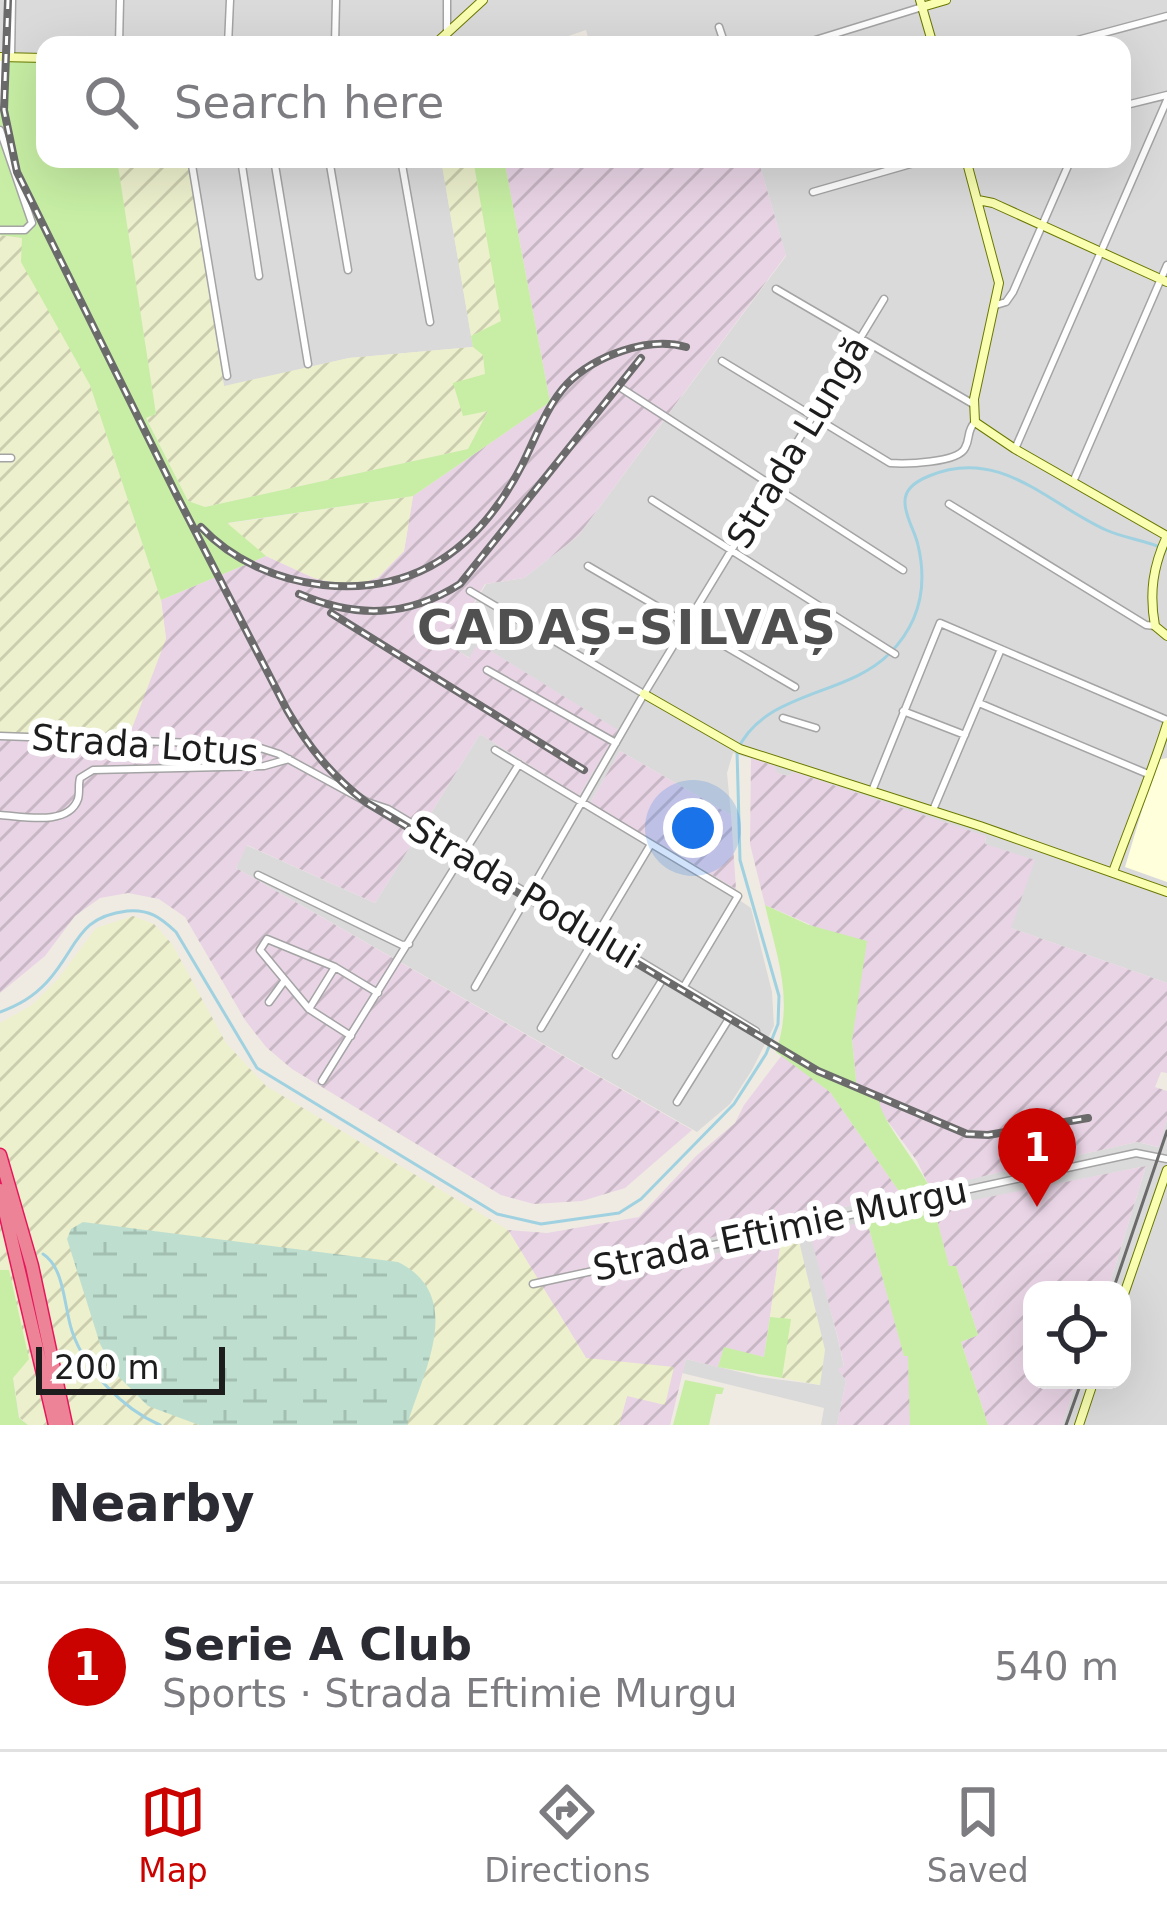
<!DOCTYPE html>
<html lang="en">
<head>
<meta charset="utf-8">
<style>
	:root { --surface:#fff; --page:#f7f7f7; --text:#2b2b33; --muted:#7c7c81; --line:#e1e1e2; --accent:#ca0300 }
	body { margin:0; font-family:"DejaVu Sans",sans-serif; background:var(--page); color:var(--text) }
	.controls { position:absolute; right:36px; bottom:36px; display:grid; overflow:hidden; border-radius:24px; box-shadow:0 12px 48px #0002 }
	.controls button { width:108px; height:108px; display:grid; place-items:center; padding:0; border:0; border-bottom:3px solid var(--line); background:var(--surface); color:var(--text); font:60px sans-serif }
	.scale { position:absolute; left:36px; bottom:30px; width:189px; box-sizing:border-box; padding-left:12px; border:6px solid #1d1d1d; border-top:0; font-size:33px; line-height:42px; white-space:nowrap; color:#1d1d1d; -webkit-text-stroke:9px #fff; paint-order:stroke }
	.you { position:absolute; left:693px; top:828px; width:42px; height:42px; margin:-30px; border:9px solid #fff; border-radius:50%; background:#1a73e8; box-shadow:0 0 0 18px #1a73e833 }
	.badge { display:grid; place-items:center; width:78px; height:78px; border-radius:50%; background:var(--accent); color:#fff; font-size:39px; font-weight:700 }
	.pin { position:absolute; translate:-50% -99px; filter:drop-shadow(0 3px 6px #0008) }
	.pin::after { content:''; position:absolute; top:63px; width:42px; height:36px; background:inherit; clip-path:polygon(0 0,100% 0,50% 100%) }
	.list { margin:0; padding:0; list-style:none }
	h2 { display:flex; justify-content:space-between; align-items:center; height:156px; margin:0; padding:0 48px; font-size:51px }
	h2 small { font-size:39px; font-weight:400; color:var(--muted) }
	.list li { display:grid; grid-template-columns:78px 1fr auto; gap:36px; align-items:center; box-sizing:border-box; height:168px; padding:0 48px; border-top:3px solid var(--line) }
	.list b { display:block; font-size:45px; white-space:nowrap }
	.list p { margin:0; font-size:39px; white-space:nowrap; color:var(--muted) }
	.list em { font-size:39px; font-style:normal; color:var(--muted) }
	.icon { flex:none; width:66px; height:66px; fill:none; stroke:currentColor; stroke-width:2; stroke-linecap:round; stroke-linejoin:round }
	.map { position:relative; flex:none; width:1167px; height:1425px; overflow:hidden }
	.search { position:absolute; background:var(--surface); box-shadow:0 12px 48px #0002; left:36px; right:36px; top:36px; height:132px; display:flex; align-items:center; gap:30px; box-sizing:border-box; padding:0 42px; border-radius:24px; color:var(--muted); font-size:45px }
	.sheet { height:324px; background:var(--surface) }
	nav { display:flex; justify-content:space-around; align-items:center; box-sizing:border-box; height:168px; border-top:3px solid var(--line); background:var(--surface); font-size:33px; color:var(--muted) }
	nav a { display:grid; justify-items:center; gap:6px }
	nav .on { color:var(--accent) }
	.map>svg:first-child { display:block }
</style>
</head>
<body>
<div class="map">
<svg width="1167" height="1425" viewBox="0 0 1167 1425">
	<defs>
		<pattern id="industrial-furrows" width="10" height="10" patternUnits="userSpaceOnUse" patternTransform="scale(3)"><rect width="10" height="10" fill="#e9d4e5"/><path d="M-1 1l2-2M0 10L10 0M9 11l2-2" fill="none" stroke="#c7b6c4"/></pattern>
		<pattern id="farmland-furrows" width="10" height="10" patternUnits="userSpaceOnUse" patternTransform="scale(3)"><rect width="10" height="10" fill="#edf0cc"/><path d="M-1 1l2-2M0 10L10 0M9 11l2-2" fill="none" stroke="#cbcdaf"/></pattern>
		<pattern id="wetland-marsh" width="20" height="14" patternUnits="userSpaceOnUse" patternTransform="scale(3)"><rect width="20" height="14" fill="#bedfd0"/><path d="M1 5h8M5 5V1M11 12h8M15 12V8" fill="none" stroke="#a3bfb2"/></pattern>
	</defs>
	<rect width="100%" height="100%" fill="#efebe2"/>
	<path fill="#dbdada" d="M0 0H1167V983L1011 928 985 844 986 837 794 772 788 776 776 773 775 766 733 753 727 773 731 815 620 751 590 803 736 889 735 897 751 908 772 992 774 1026 752 1070 730 1104 697 1132 236 868 246 845 375 903 480 734 579 796 617 730 479 644 470 658 449 646 486 584 524 578 578 536 786 256 758 159H1122V45H590L586 30 542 45H45V62L0 60Z
		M187 159H441L473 347 349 358 224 387Z
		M1167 1120V1425H1062L1077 1380H1122V1290H1108L1146 1166 811 1234 838 1339 844 1367 839 1370 846 1381 837 1425H821L824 1408 682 1373 686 1359 760 1377 820 1385 798 1237 611 1275 608 1261 685 1242 1137 1142 1158 1147Z"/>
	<path fill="url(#industrial-furrows)" d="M504 159H758L786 255 578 536 524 578 485 584 449 645 469 658 478 643 618 730 579 796 480 734 375 903 247 845 236 868 692 1130 625 1188 582 1201 534 1204 501 1195 292 1069 266 1047 245 1020 185 917 159 899 128 893 100 898 75 916 45 956 0 993V734L166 639 161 600 266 556 314 578 350 584 378 578 404 551 413 496 550 402Z
		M620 751 731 815 736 889 590 803Z
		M751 758 775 766 777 773 788 776 794 772 986 836 985 844 1035 860 1011 928 1167 983V1073L1161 1072 1155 1087 1167 1091V1120L1159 1147 1137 1142 930 1188 917 1161 881 1112 857 1090 852 1040 857 995 809 924 765 905 750 844Z
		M782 1055 830 1092 901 1194 608 1261 612 1274 781 1241 764 1357 724 1348 718 1367 686 1359 670 1425H619L627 1396 586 1358 508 1230 547 1233 639 1217 696 1156 735 1123 744 1105Z
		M1146 1166 1108 1290H1032V1380H1077L1062 1425H988L961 1342 978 1335 956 1266 949 1267 934 1208Z
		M867 1221 904 1355H908L911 1425H837L846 1381 838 1369 844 1366 838 1338 810 1234Z"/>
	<path fill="#ffffdb" d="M1167 758V882L1125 867 1157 760Z"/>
	<path fill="url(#farmland-furrows)" d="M117 159H187L224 386 349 358 473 347 483 355 485 374 454 384 463 415 489 409 468 449 205 507 188 501 146 417 156 414Z
		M441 159H473L502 322 471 336Z
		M0 235 22 238V262L90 385 161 600 166 639 129 736 0 734Z
		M413 496 404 551 378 577 366 582 334 583 314 578 266 556 225 524Z
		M133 916 154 924 172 944 226 1043 266 1086 508 1230 586 1358 674 1367 665 1405 627 1396 619 1425H28L20 1418 13 1377 9 1271 0 1270V1023L32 1005 58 979 96 928Z
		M798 1237 825 1350 820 1385 782 1378 790 1320 770 1317 781 1241Z"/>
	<path fill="#c7eea4" d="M0 60 45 62V159H117L156 414 146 418 188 501 205 507 468 449 488 411 463 416 453 383 485 374 483 355 473 347 471 336 501 321 473 159H504L550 402 413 496 227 523 266 556 161 600 90 385 21 262 22 238 0 235Z
		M765 905 809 925 867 941 852 1040 857 1090 879 1101C881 1120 919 1165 930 1188L901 1194 830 1092 776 1052C794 998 777 958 765 905Z
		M934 1208 949 1266H956L978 1335 961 1342 988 1425H910L908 1356H904L867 1221Z
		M0 1270H9L29 1359 13 1378 19 1418 28 1425H0Z
		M770 1317 791 1319 782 1378 718 1367 724 1347 764 1357Z
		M685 1380 724 1388 722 1394H716L709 1425H673Z"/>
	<path fill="url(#wetland-marsh)" d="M83 1222 398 1262C466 1296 424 1370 407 1425H199L148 1406 117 1375 100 1344 67 1239 71 1229Z"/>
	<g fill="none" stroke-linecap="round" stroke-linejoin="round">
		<path stroke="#9fd1e1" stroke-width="3" d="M0 1012C19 1005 33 997 47 982 78 948 76 917 127 911 149 909 160 917 176 932L257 1068 497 1214 541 1224 619 1213 641 1199 734 1104 766 1054 778 1024 779 996 740 860 737 751C763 691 846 697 889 654 919 624 928 587 918 545 915 531 904 515 905 501 905 488 919 480 929 476 1000 446 1048 504 1106 530 1126 539 1147 540 1167 550
			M43 1254C65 1268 64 1308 72 1331 85 1370 123 1409 160 1425"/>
		<g stroke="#a4a4a4" stroke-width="9">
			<path id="street" d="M719 27 725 45
				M447 32V0
				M119 45 120 0
				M228 45 230 0
				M335 45 336 0
				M799 45 922 7
				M1059 45 1167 16
				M11 56 12 0
				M0 103 2 57
				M1122 106 1167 95
				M0 130 32 223 25 230H0
				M191 159 227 376
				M241 159 259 276
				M274 159 308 364
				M329 159 348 270
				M401 159 430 322
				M813 192 928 159
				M776 289 973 404
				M996 305 1006 302 1013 292 1071 159
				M722 361 890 463C905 464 958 463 965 448 971 437 966 432 975 422
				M621 388 903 570
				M1015 449 1167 100
				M0 458H11
				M1073 482 1167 265
				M652 500 895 654
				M949 504 1146 625 1155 626
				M588 566 795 687
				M470 591 644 694
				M487 670 616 743
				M979 703 1148 774
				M903 711 965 735
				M783 718 816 728
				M0 736 251 745 279 754 367 802 388 809 756 1031
				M495 750 738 896 683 988
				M872 791 940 623 1167 720
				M933 810 1001 649
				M0 815C22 816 68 827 78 799 80 792 78 785 80 778L93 770 264 766 289 759
				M258 875 402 945 409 944
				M475 987 644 694 884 299
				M269 1002 285 980
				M309 1009 260 950 267 939 335 967
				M541 1028 651 844
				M351 1036 309 1009 335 967 378 993
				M616 1055 664 977
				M322 1081 519 764
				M677 1102 730 1017
				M533 1284 1136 1153 1167 1159"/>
		</g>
		<g stroke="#6a7800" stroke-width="10">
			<path id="secondary" d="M920 0 933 45
				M922 7 946 0
				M434 45 483 0
				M0 57 45 58
				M966 159 999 283 974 399 975 422 1015 449 1167 536
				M978 200 993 203 1167 282
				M1167 536C1153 566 1149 593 1155 626L1167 636
				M644 694 740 749 980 826 1167 892
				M1113 872C1131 823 1152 772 1167 724
				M1122 1300 1167 1170
				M1079 1425 1094 1380"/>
		</g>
		<g stroke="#e6165b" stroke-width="15">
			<path id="highway" d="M0 1155 32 1266 66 1425
				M0 1190 55 1425"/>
		</g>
		<use href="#street" stroke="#fff" stroke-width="6"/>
		<use href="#secondary" stroke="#f9feb1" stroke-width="8"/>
		<use href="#highway" stroke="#ed8396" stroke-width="12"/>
		<path stroke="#6b6b6b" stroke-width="3" d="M1113 1290 1167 1131
			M1066 1425 1082 1380"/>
		<g stroke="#6b6b6b" stroke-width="8">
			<path id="rail" d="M8 0 4 110 17 172 176 494 287 710C309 748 332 776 367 803L818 1071 967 1134 988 1135 1088 1118
				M201 527C233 561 278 580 323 585 418 595 481 545 522 465 535 439 547 405 567 384 594 356 648 336 686 347
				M299 594C355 618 407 618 460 584L641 358
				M331 613 584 770"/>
		</g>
		<use href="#rail" stroke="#fff" stroke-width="3" stroke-dasharray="9" stroke-linecap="butt"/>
	</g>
	<g text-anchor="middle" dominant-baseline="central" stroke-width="12" stroke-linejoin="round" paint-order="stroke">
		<g font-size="36" fill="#1d1d1d" stroke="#fff">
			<text transform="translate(798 442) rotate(-59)">Strada Lungă</text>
			<text transform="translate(145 745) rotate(4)">Strada Lotus</text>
			<text transform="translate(524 892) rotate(31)">Strada Podului</text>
			<text transform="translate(780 1229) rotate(-12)">Strada Eftimie Murgu</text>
		</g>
		<g font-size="48" font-weight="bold" letter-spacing="3" fill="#505050" stroke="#fff">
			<text x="628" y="627">CADAȘ-SILVAȘ</text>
		</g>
	</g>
</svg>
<div class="controls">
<button><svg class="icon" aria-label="locate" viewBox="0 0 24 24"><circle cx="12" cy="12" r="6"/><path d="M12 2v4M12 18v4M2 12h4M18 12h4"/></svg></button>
</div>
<div class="scale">200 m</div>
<div class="you"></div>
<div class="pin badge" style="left:1037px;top:1207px">1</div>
<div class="search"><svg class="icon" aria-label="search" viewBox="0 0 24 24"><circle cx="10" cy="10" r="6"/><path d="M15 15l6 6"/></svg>Search here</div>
</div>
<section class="sheet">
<h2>Nearby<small></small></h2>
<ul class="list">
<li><span class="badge">1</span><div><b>Serie A Club</b><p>Sports · Strada Eftimie Murgu</p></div><em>540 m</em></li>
</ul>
</section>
<nav>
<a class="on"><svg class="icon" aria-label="map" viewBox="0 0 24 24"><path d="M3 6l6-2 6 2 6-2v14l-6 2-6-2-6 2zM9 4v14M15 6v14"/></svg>Map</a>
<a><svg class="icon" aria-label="directions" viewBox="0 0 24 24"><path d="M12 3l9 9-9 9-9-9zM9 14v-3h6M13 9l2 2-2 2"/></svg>Directions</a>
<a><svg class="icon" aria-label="saved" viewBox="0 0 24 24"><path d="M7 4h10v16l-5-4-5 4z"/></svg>Saved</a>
</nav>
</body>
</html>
